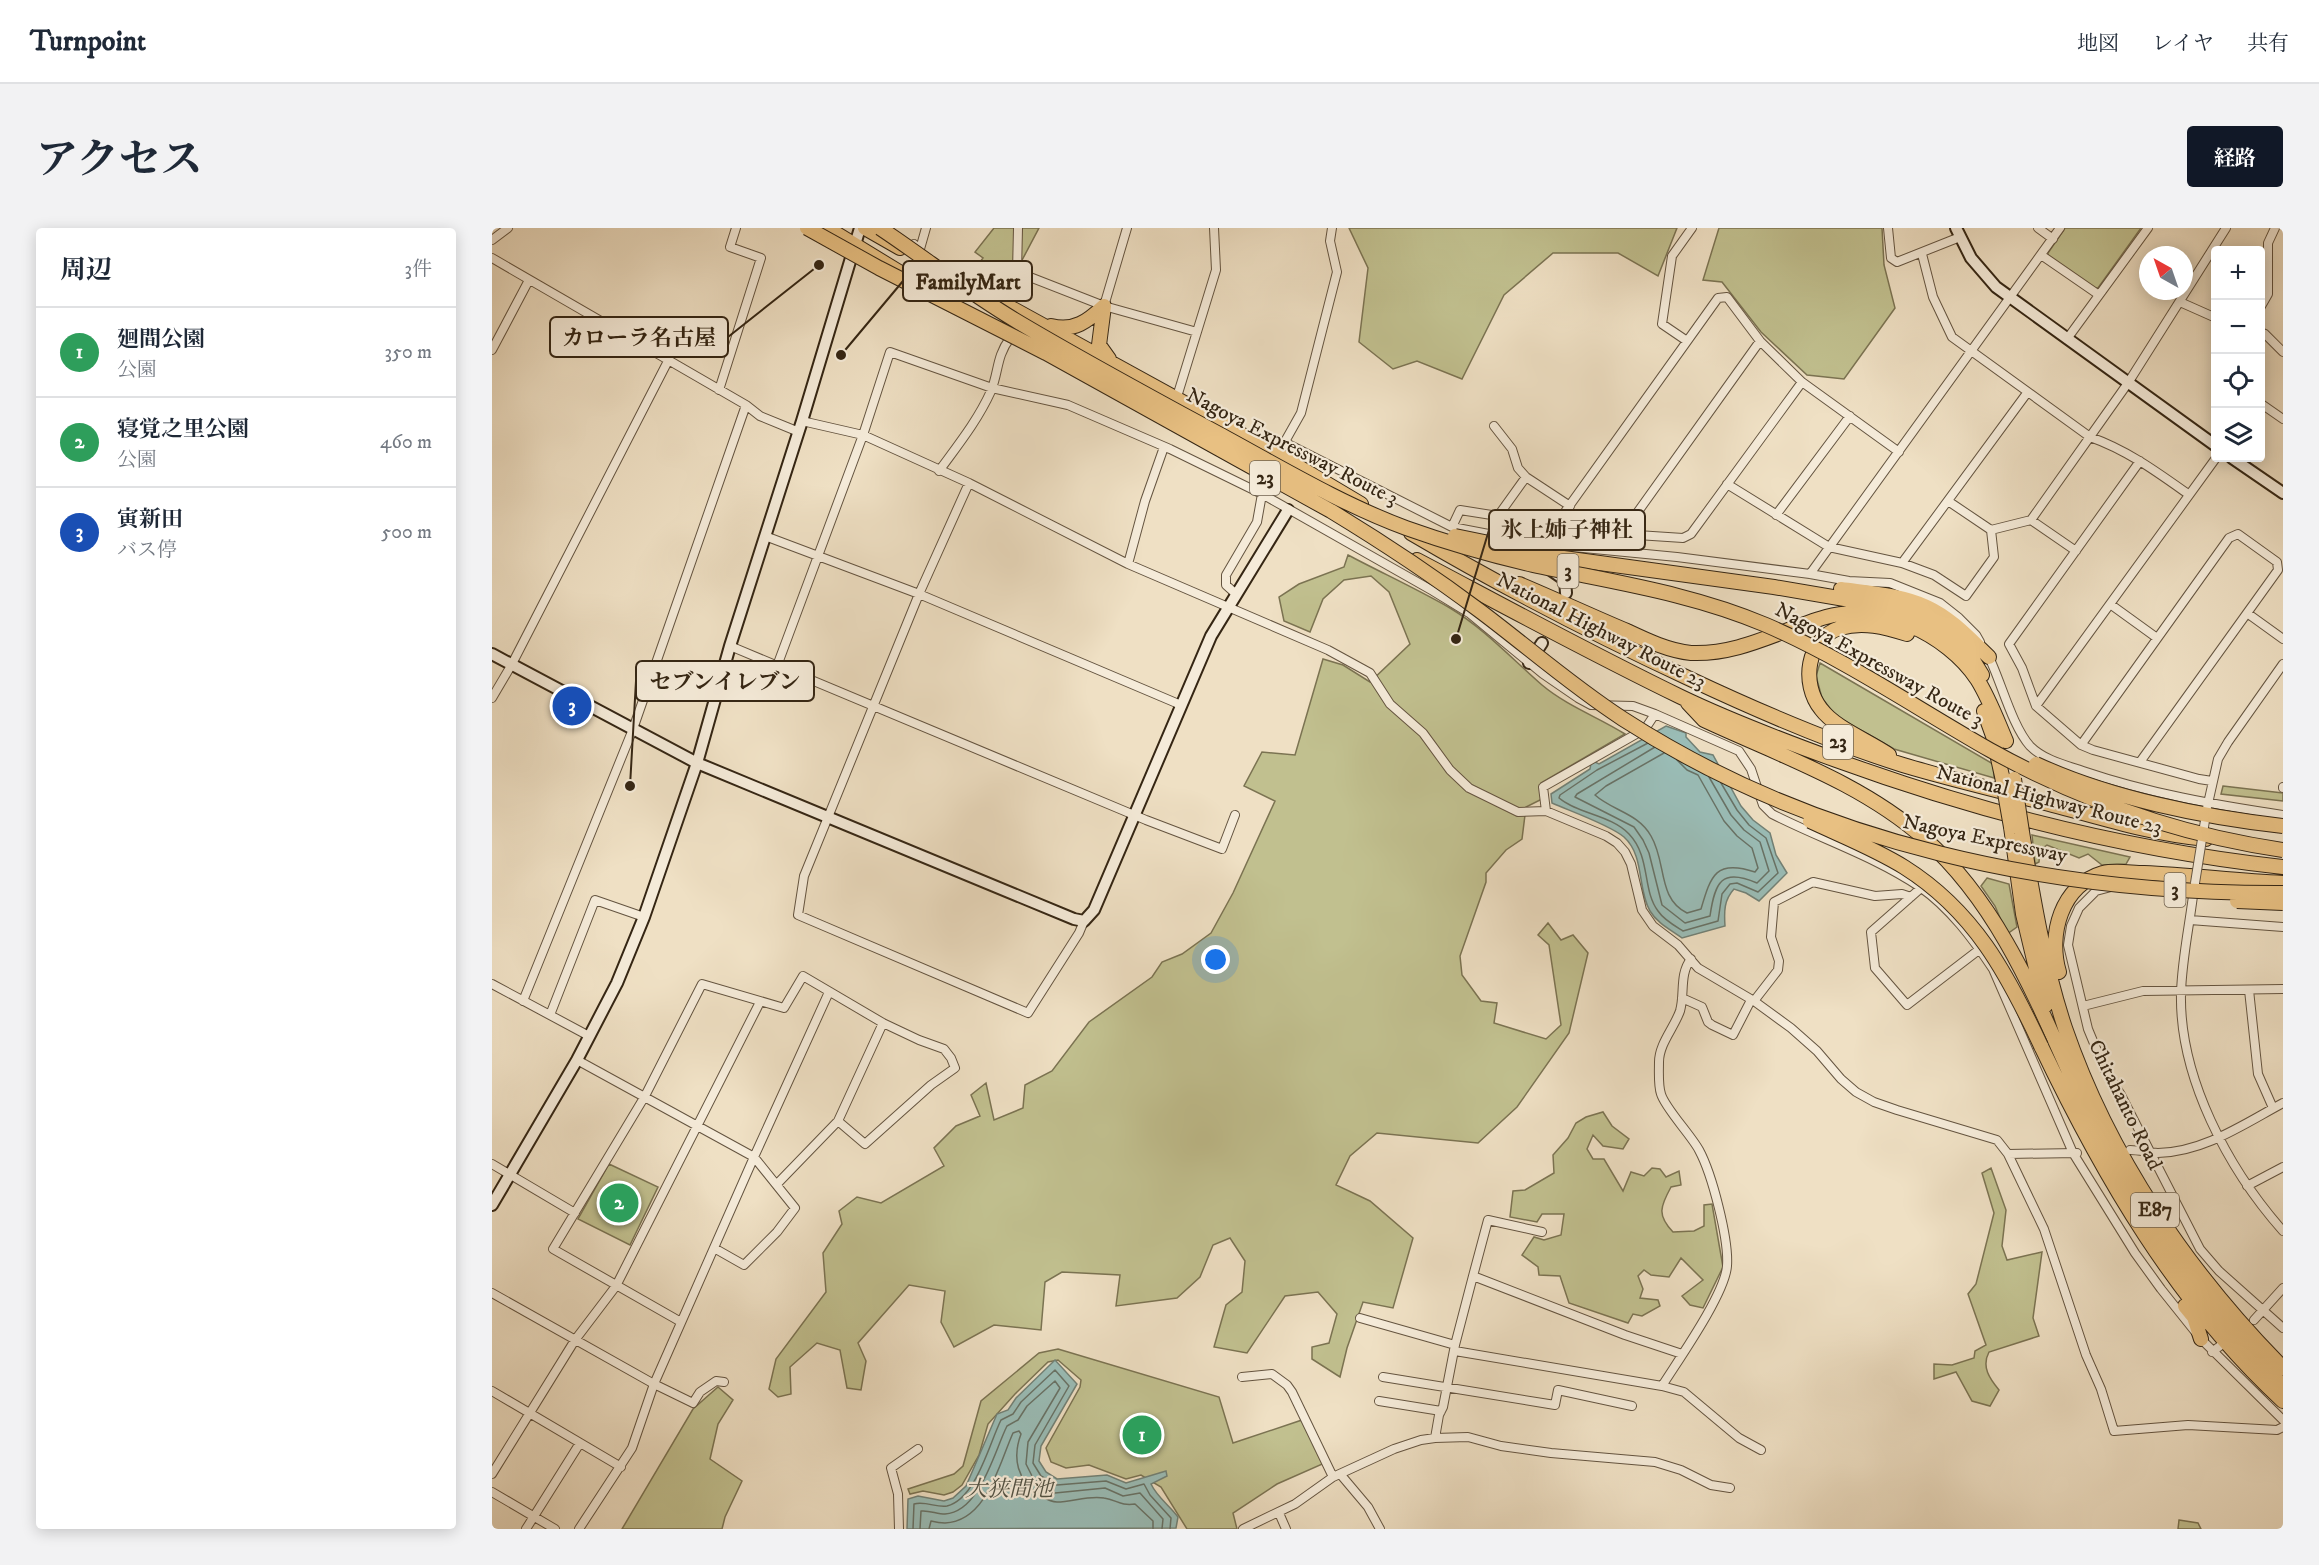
<!DOCTYPE html>
<html lang="ja">
<head>
<meta charset="utf-8">
<style>
	:root { --surface:#fff; --page:#f2f2f3; --text:#1f2937; --muted:#747a83; --line:#e0e1e3; --accent:#111827 }
	body { margin:0; font-family:"IM FELL DW Pica","Noto Serif JP",serif; background:var(--page); color:var(--text) }
	.controls { position:absolute; right:18px; top:18px; display:grid; overflow:hidden; border-radius:6px; box-shadow:0 3px 15px #0003 }
	.controls button { width:54px; height:54px; display:grid; place-items:center; padding:0; border:0; border-bottom:2px solid var(--line); background:var(--surface); color:var(--text); font:30px sans-serif }
	.compass { position:absolute; left:1647px; top:18px; width:54px; height:54px; border-radius:50%; background:var(--surface); box-shadow:0 3px 15px #0003; rotate:320deg }
	.you { position:absolute; left:724px; top:732px; width:21px; height:21px; margin:-15px; border:4px solid #fff; border-radius:50%; background:#1a73e8; box-shadow:0 0 0 9px #1a73e833 }
	.badge { display:grid; place-items:center; width:39px; height:39px; border-radius:50%; background:var(--accent); color:#fff; font-size:20px; font-weight:700 }
	.pin { position:absolute; translate:-50% -50%; border:3px solid #fff; box-shadow:0 2px 6px #0006 }
	.list { margin:0; padding:0; list-style:none }
	h2 { display:flex; justify-content:space-between; align-items:center; height:78px; margin:0; padding:0 24px; font-size:26px }
	h2 small { font-size:20px; font-weight:400; color:var(--muted) }
	.list li { display:grid; grid-template-columns:39px 1fr auto; gap:18px; align-items:center; box-sizing:border-box; height:90px; padding:0 24px; border-top:2px solid var(--line) }
	.list b { display:block; font-size:22px; white-space:nowrap }
	.list p { margin:0; font-size:20px; white-space:nowrap; color:var(--muted) }
	.list em { font-size:20px; font-style:normal; color:var(--muted) }
	.icon { flex:none; width:33px; height:33px; fill:none; stroke:currentColor; stroke-width:2; stroke-linecap:round; stroke-linejoin:round }
	.map { position:relative; flex:none; width:1791px; height:1301px; overflow:hidden; border-radius:6px }
	header { display:flex; align-items:center; gap:36px; box-sizing:border-box; height:84px; padding:0 30px; background:var(--surface); border-bottom:2px solid var(--line) }
	header strong { font-size:28px }
	nav { display:flex; gap:33px; margin-inline-start:auto; font-size:21px }
	.intro { display:flex; align-items:center; justify-content:space-between; box-sizing:border-box; height:144px; padding:0 36px }
	h1 { margin:0; font-size:42px }
	.button { padding:15px 27px; border-radius:6px; background:var(--accent); color:#fff; font-size:21px; font-weight:700 }
	main { display:flex; gap:36px; padding:0 36px }
	aside { flex:1; background:var(--surface); border-radius:6px; box-shadow:0 3px 15px #0003 }
	.map>svg:first-child { display:block }
</style>
</head>
<body>
<header>
<strong>Turnpoint</strong>
<nav><a>地図</a><a>レイヤ</a><a>共有</a></nav>
</header>
<div class="intro"><h1>アクセス</h1><a class="button">経路</a></div>
<main>
<aside>
<h2>周辺<small>3件</small></h2>
<ul class="list">
<li><span class="badge" style="background:#2e9e5b">1</span><div><b>廻間公園</b><p>公園</p></div><em>350 m</em></li>
<li><span class="badge" style="background:#2e9e5b">2</span><div><b>寝覚之里公園</b><p>公園</p></div><em>460 m</em></li>
<li><span class="badge" style="background:#1a4fb4">3</span><div><b>寅新田</b><p>バス停</p></div><em>500 m</em></li>
</ul>
</aside>
<div class="map">
<svg width="1791" height="1301" viewBox="0 0 1791 1301">
	<rect width="100%" height="100%" fill="#efe0c4"/>
	<filter id="stains"><feTurbulence type="fractalNoise" baseFrequency=".00333" numOctaves="4"/><feColorMatrix values="0 0 0 0 .2 0 0 0 0 .09 0 0 0 0 .02 0 0 0 .5 -.17"/></filter>
	<radialGradient id="worn" r=".72"><stop offset=".6" stop-color="#630" stop-opacity="0"/><stop offset="1" stop-color="#630" stop-opacity=".3"/></radialGradient>
	<path fill="#c1c08f" stroke="#7b7352" stroke-width="1.5" d="M502 0H522V38L505 41 488 34 491 30 483 24Z
		M529 0H547L528 36Z
		M857 0H1185L1166 48 1126 25H1061L1012 67 970 151 925 133 901 141 867 114 876 40Z
		M1227 0H1390L1392 37 1403 80 1352 151 1315 147 1269 104 1230 54 1211 52Z
		M1573 0H1649L1606 60H1602L1556 28V25Z
		M856 327C890 345 925 361 958 380 993 401 1020 431 1050 457 1075 478 1106 489 1133 506L1049 555 1050 571 1034 579 1030 611 1014 622 994 645V654L968 728 970 747 989 773 1005 775 1002 795 1054 811 1069 797 1057 717 1046 707 1056 695 1069 712 1081 707 1096 725 1077 805 1025 879 986 915 885 905 858 928 844 957 878 973 921 1010 901 1080 871 1074 855 1120 848 1149 820 1131V1119L837 1115 845 1086 826 1064 793 1068 755 1125 722 1119 734 1077 750 1064 753 1033 738 1010 721 1017 708 1049 685 1070 624 1078 628 1047 570 1044 553 1054 549 1102 502 1097 462 1119 449 1094 453 1063 417 1057 366 1115 374 1133 369 1162 355 1160 348 1122 325 1115 298 1139 299 1166 286 1169 277 1161 284 1131 334 1064 331 1025 350 996 347 983 365 969 389 975 452 938 442 920 464 898 488 888 479 867 494 855 502 892 531 880 533 857 560 843 597 794 660 749 670 734 690 726 719 705 741 665 783 573 752 558 770 524 803 527 831 431 851 437 878 454 918 416 897 364 879 348 852 352 831 371 818 404 792 393 787 369 807 356 852 339Z
		M1328 435 1501 536 1502 550 1402 521 1344 488 1330 470 1324 448Z
		M1731 558 1791 565V573L1729 566Z
		M1540 607 1638 629 1634 636 1610 637 1596 626 1587 630 1555 617 1548 622 1547 634 1543 636Z
		M1495 650 1517 656 1525 699 1515 706 1503 678 1489 658Z
		M1111 884 1120 898 1137 911 1131 921 1111 918 1101 907 1095 921 1101 931H1112L1131 963 1139 944 1152 948 1160 940 1168 941 1174 949 1187 943 1189 957 1179 959C1168 979 1165 987 1181 1004L1202 1003 1212 998V977L1220 976 1231 1039 1211 1080 1198 1077 1190 1068 1211 1052 1189 1030 1177 1049 1159 1047 1152 1042 1146 1048 1151 1061 1148 1070 1166 1072 1168 1078 1150 1088 1141 1086 1136 1095 1077 1075 1068 1048 1047 1047 1046 1039 1030 1027 1042 1009 1052 1012 1069 1007 1072 986H1050L1045 994 1018 989 1021 963 1033 962 1062 945 1061 927 1076 910 1084 895 1094 889Z
		M117 936 166 959 138 1017 86 991Z
		M1499 940 1514 982 1510 1018 1515 1032 1550 1024 1541 1090 1547 1108 1497 1124C1489 1139 1498 1151 1507 1162L1498 1178 1480 1173 1464 1144 1442 1151V1136L1460 1137 1482 1130 1483 1123 1494 1117 1476 1066 1484 1056 1502 985 1490 945Z
		M566 1121 727 1169 741 1215 810 1192 835 1234 785 1256 741 1285 745 1301H695L669 1259 649 1247 634 1251 597 1237 574 1240 559 1234 554 1220 588 1159 589 1152 566 1132 556 1134 523 1166 496 1196 487 1227 470 1257 461 1264 452 1267 431 1263 418 1266 416 1261 462 1246 471 1238 489 1173 547 1125Z
		M226 1159 241 1172 226 1196 218 1231 250 1253 233 1289 230 1301H130L201 1181Z
		M1687 1292 1706 1295 1709 1301H1686Z"/>
	<path fill="#9abdb7" stroke="#728176" stroke-width="1.5" d="M1174 498 1194 505V509L1208 524 1221 527 1249 578 1261 592 1278 605 1284 627 1295 645 1267 673 1254 665 1242 661C1232 672 1232 683 1233 698L1190 710C1179 702 1165 695 1158 683 1145 661 1153 628 1132 609 1118 597 1078 583 1060 575L1059 566 1098 541 1099 535 1103 534 1107 536Z
		M563 1132 585 1156 549 1218 547 1233 554 1244 565 1251 615 1247 634 1255 674 1243 675 1248 659 1256C665 1269 678 1278 686 1289L684 1300 415 1301 416 1271 426 1268 452 1273 461 1270 474 1258 505 1186 516 1182 524 1170Z"/>
	<g fill="none" stroke-linecap="round" stroke-linejoin="round">
		<path stroke="#687266" stroke-width="1.5" d="M1156 515 1105 542 1068 567 1067 570C1086 586 1119 587 1137 606 1159 629 1150 662 1166 683 1172 692 1183 698 1191 703L1226 693 1230 666 1238 656 1245 655 1266 664 1286 645 1274 610 1257 597 1245 582 1229 555
			M1163 519 1085 566 1083 569 1142 599 1151 612 1157 625 1170 677 1193 695 1218 688C1223 653 1230 640 1265 655L1277 643 1268 614 1252 602 1239 587 1217 549
			M1172 525 1114 558 1103 567C1121 583 1146 585 1159 608 1175 635 1165 670 1195 685L1209 681C1219 647 1224 631 1263 644L1266 640 1260 620 1245 608 1232 593 1206 547 1195 542 1185 532
			M421 1301 422 1276C434 1273 445 1280 455 1278 484 1271 497 1216 509 1192L521 1186 529 1174 563 1142 577 1158 543 1217 541 1235 549 1248 565 1257 614 1253 634 1261 652 1256 658 1267 679 1290 678 1301
			M428 1301 429 1283C437 1282 445 1286 453 1286 488 1284 502 1224 515 1198L526 1192 535 1178 563 1153 568 1160 536 1214 534 1236 542 1252 563 1265 613 1260 631 1268 648 1265 671 1291 670 1301
			M437 1301 439 1293C443 1294 448 1295 453 1295 495 1293 507 1236 521 1205L527 1203 529 1206C520 1230 525 1253 548 1267 553 1270 558 1274 565 1274 580 1274 597 1267 612 1270 625 1272 628 1278 643 1276L661 1293V1301"/>
		<g stroke="#645440" stroke-width="10">
			<path id="street" d="M526 0 525 44 612 78 705 104
				M1396 0 1399 30 1405 34 1468 9
				M1546 0 1561 11
				M0 12 16 0
				M422 16 428 21 434 0
				M1430 26 1441 69 1460 109 1598 209C1635 222 1665 244 1696 266
				M1549 27 1607 67
				M0 30 254 177 268 188 307 204
				M1688 74 1724 90
				M612 78 635 0
				M1768 80 1776 66V15L1783 0
				M1768 104 1773 106 1791 124
				M1575 111 1656 0
				M1195 113 1170 96 1180 28 1200 0
				M0 122 37 52
				M227 162 269 30 238 19 244 0
				M684 172 724 42 722 0
				M1768 175 1791 191
				M310 193 371 207 477 255 636 336 836 422 878 445 898 476 931 505 958 542 977 560 1026 584 1054 583 1114 608 1125 615 1133 624 1139 636 1150 682 1161 698 1186 717 1206 740 1262 773 1299 800 1325 823 1349 851 1364 864 1382 874 1405 882 1505 912 1516 926 1552 1001 1594 1127 1609 1161 1622 1203 1696 1197 1785 1202 1791 1199
				M1002 198 1020 221 1026 240 1034 249 1078 278
				M794 215 960 299 1050 316 1185 329 1318 346 1357 353 1398 355 1448 375 1467 390 1484 407 1488 414
				M791 217 809 185 845 44 838 13 840 0
				M1648 233 1517 416 1530 440 1544 478 1589 517 1601 522 1707 551 1720 553
				M447 243C466 217 486 192 499 163 507 143 504 129 518 110
				M477 255 427 366 312 648 306 687 536 785 587 705 592 693
				M1235 256 1337 319 1410 335 1442 347 1474 368 1502 329 1499 302 1456 273
				M1284 287 1358 188
				M1539 292 1584 323
				M1064 298 1130 306 1191 310 1199 306 1310 154
				M960 299 968 282 1006 288 1034 249
				M1499 302 1539 292 1636 155 1734 0
				M1130 306 1268 113
				M273 308 427 366 689 477
				M1050 316 1226 70 1235 69 1268 113 1310 154 1407 224
				M1410 335 1535 165
				M636 336 653 273 672 219
				M1318 346 1568 0
				M744 366 734 357V347L765 294 770 266
				M1618 376 1665 410
				M1755 385 1791 411
				M238 418 654 592 730 621 743 587
				M1496 427C1509 453 1520 498 1538 518 1552 532 1573 537 1591 543 1656 565 1723 577 1791 587
				M285 438 371 207 398 124 500 160 576 177 678 221 770 266 941 363 977 385 1051 446 1086 470 1099 477 1141 478 1163 486
				M0 470 20 436 176 133
				M1544 478 1724 230
				M1589 517 1737 310 1746 306 1785 334 1786 342 1648 534
				M1791 559V560
				M1715 580 1726 531 1736 514 1791 436
				M1054 583 1051 559 1153 501 1163 486 1247 523 1259 541 1271 577 1280 586C1329 611 1382 628 1428 659 1458 680 1481 711 1501 741L1581 925 1643 1025 1669 1061 1709 1111 1791 1192
				M1619 659 1604 663 1587 680 1579 698 1576 717 1596 801 1613 842 1629 867 1708 1021 1727 1043 1791 1100
				M1429 660 1379 704 1383 740 1415 777 1488 721
				M1702 660C1698 695 1690 730 1689 765 1687 849 1736 941 1791 1003
				M1698 692 1791 699
				M0 756 97 808
				M1757 762 1766 846 1781 880
				M1190 770 1210 779 1216 794 1220 797 1241 807 1259 772
				M31 773 141 501 254 177
				M1262 773 1286 742 1287 733 1279 709 1282 674 1321 654 1383 668 1410 666 1419 669
				M1591 778 1651 763 1791 761
				M58 787 103 672 152 689
				M85 832 262 929 303 980 285 1004 252 1037 222 1020
				M346 893 391 795
				M1638 922C1648 922 1657 925 1666 925 1712 924 1752 896 1791 875
				M1516 926 1585 925
				M0 936 83 985
				M1755 958 1791 939
				M981 1048 996 992 1050 1004
				M0 1065 162 1156 201 1175 208 1164 224 1153 232 1154
				M868 1090 963 1117
				M1762 1092 1791 1060
				M189 1094 61 1021 153 868 210 756 292 780 311 748 391 795 427 812 452 821 459 830 463 840 439 857 373 916 346 893 285 956
				M963 1123 1170 1158C1187 1131 1233 1066 1235 1038 1237 1011 1220 946 1207 922 1199 907 1173 880 1169 866 1166 857 1167 843 1167 834 1167 816 1182 800 1188 783 1193 766 1187 746 1199 731
				M1720 1124 1728 1118
				M750 1149 780 1146 795 1157 800 1164 841 1249
				M891 1149 1063 1177 1066 1162 1140 1178
				M1170 1158 1192 1164 1247 1210 1269 1222
				M0 1163 129 1239
				M887 1173 949 1183
				M943 1210 947 1187 951 1179 963 1117 981 1048 1133 1107 1190 1126
				M0 1246 83 1112 124 1058 268 774
				M849 1247 876 1279 888 1301
				M0 1264 63 1301
				M787 1285 794 1301
				M34 1301 88 1215
				M87 1301 140 1220 162 1156 262 929 337 764
				M407 1301 406 1266 399 1240 426 1221
				M751 1301 803 1276 841 1249 902 1221 929 1212 943 1210 976 1209 1009 1218 1059 1225 1163 1234 1189 1242 1219 1257 1238 1260"/>
		</g>
		<g stroke="#352614" stroke-width="14">
			<path id="secondary" d="M1464 0 1479 30 1504 59 1724 218
				M1740 230 1791 265
				M1060 343 1073 352 1074 365
				M0 426 205 535 582 691 592 693 602 682 719 408 796 282
				M1037 435 1050 415
				M0 977 85 832 125 755 152 689 205 535 238 418 310 193 368 0"/>
		</g>
		<g stroke="#352614" stroke-width="16">
			<path id="highway" d="M335 0 412 47
				M373 0 408 20
				M483 60 785 226 869 276
				M612 78 607 117 617 131
				M559 98C582 104 596 93 612 78
				M919 305C1009 358 1102 406 1196 450 1266 483 1337 514 1411 537 1454 550 1498 560 1542 572 1598 586 1656 606 1714 611
				M1064 329 1282 359 1405 380 1432 389 1449 399 1479 429 1490 447
				M925 332C1012 378 1100 426 1189 469 1239 493 1292 513 1344 532 1489 585 1638 622 1791 639
				M1027 356C1063 371 1099 388 1135 403 1154 412 1177 423 1199 425 1248 427 1288 402 1334 389 1387 374 1455 406 1485 451 1497 470 1505 492 1514 513
				M1349 361C1378 365 1409 367 1435 379 1459 390 1478 411 1497 429
				M1196 475 1212 492C1287 527 1370 555 1433 611 1530 697 1563 831 1624 941 1668 1022 1728 1091 1791 1158
				M1492 483 1501 508 1510 548
				M1397 527C1377 513 1343 500 1329 481 1309 456 1314 411 1348 400 1371 393 1393 399 1415 406
				M1519 599 1531 686 1553 778
				M1530 604C1541 670 1552 737 1573 800 1617 928 1696 1044 1791 1140
				M1567 744C1556 707 1569 657 1611 645 1623 642 1640 645 1652 645 1699 647 1745 653 1791 655
				M1549 818C1611 948 1684 1074 1791 1173
				M1693 1078 1702 1089 1709 1111"/>
		</g>
		<use href="#street" stroke="#f5ebd9" stroke-width="8"/>
		<use href="#secondary" stroke="#f5ebd9" stroke-width="10"/>
		<use href="#highway" stroke="#e8c082" stroke-width="14"/>
		<g stroke="#645440" stroke-width="10" stroke-linecap="butt">
			<path id="street-bridge" d="M1703 655 1715 580"/>
		</g>
		<g stroke="#352614" stroke-width="16" stroke-linecap="butt">
			<path id="highway-bridge" d="M315 0 387 40 554 125 839 283C890 314 940 347 988 383 1036 419 1080 458 1131 491 1326 617 1562 666 1791 665
				M388 0C433 30 476 64 523 92 590 132 659 169 727 206 788 239 849 276 914 300 956 315 998 327 1041 337 1120 354 1199 365 1274 397 1353 431 1424 480 1498 522 1590 573 1688 607 1791 622
				M963 308 1064 329
				M1544 536C1617 570 1711 589 1791 598
				M1510 548 1519 599
				M1522 551 1530 604
				M1318 593C1350 608 1383 621 1412 639 1482 683 1515 745 1549 818
				M1745 673 1791 675"/>
		</g>
		<use href="#street-bridge" stroke="#f5ebd9" stroke-width="8"/>
		<use href="#highway-bridge" stroke="#e8c082" stroke-width="14"/>
	</g>
	<g text-anchor="middle" dominant-baseline="central" stroke-width="4.5" stroke-linejoin="round" paint-order="stroke">
		<g fill="#f5ebd9" stroke="#6f614f" stroke-width="1.5">
			<rect x="758" y="233" width="30" height="34" rx="4.5"/>
			<rect x="1065.5" y="326" width="21" height="34" rx="4.5"/>
			<rect x="1331" y="497" width="30" height="34" rx="4.5"/>
			<rect x="1672.5" y="645" width="21" height="34" rx="4.5"/>
			<rect x="1639" y="965" width="48" height="34" rx="4.5"/>
		</g>
		<g font-size="20" font-weight="bold" fill="#352614">
			<text x="773" y="250">23</text>
			<text x="1076" y="343">3</text>
			<text x="1346" y="514">23</text>
			<text x="1683" y="662">3</text>
			<text x="1663" y="982">E87</text>
		</g>
		<g font-size="21" fill="#352614" stroke="#f5ebd9">
			<text transform="translate(800 219) rotate(27)">Nagoya Expressway Route 3</text>
			<text transform="translate(1109 403) rotate(27)">National Highway Route 23</text>
			<text transform="translate(1387 437) rotate(29)">Nagoya Expressway Route 3</text>
			<text transform="translate(1557 572) rotate(14)">National Highway Route 23</text>
			<text transform="translate(1493 611) rotate(12)">Nagoya Expressway</text>
			<text transform="translate(1633 877) rotate(64)">Chitahanto Road</text>
		</g>
		<g font-size="22" font-style="italic" fill="#535345" stroke="#f5ebd9">
			<text x="517" y="1261">大狭間池</text>
		</g>
	</g>
	<path fill="none" stroke="#352614" stroke-width="2" d="M349 127L411 53M327 37L236 109M964 411L997 302M138 558L144 453"/>
	<g fill="#352614" stroke="#f5ebd9" stroke-width="2">
		<circle cx="349" cy="127" r="6"/>
		<circle cx="327" cy="37" r="6"/>
		<circle cx="964" cy="411" r="6"/>
		<circle cx="138" cy="558" r="6"/>
	</g>
	<g fill="#f5ebd9" stroke="#352614" stroke-width="2">
		<rect x="411" y="33" width="129" height="40" rx="6"/>
		<rect x="58" y="89" width="178" height="40" rx="6"/>
		<rect x="997" y="282" width="156" height="40" rx="6"/>
		<rect x="144" y="433" width="178" height="40" rx="6"/>
	</g>
	<g font-size="22" text-anchor="middle" font-weight="bold" fill="#352614">
		<text x="476" y="61">FamilyMart</text>
		<text x="147" y="117">カローラ名古屋</text>
		<text x="1075" y="309">氷上姉子神社</text>
		<text x="233" y="461">セブンイレブン</text>
	</g>
	<rect width="100%" height="100%" filter="url(#stains)"/>
	<rect width="100%" height="100%" fill="url(#worn)"/>
</svg>
<div class="controls">
<button>+</button>
<button>−</button>
<button><svg class="icon" aria-label="locate" viewBox="0 0 24 24"><circle cx="12" cy="12" r="6"/><path d="M12 2v4M12 18v4M2 12h4M18 12h4"/></svg></button>
<button><svg class="icon" aria-label="layers" viewBox="0 0 24 24"><path d="M12 4l9 5-9 5-9-5zM3 14l9 5 9-5"/></svg></button>
</div>
<svg class="compass" viewBox="-18 -18 36 36"><path d="M0-13l5 13h-10z" fill="#e53935"/><path d="M0 13l5-13h-10z" fill="#747a83"/></svg>
<div class="you"></div>
<div class="pin badge" style="left:650px;top:1207px;background:#2e9e5b">1</div>
<div class="pin badge" style="left:127px;top:975px;background:#2e9e5b">2</div>
<div class="pin badge" style="left:80px;top:478px;background:#1a4fb4">3</div>
</div>
</main>
</body>
</html>
